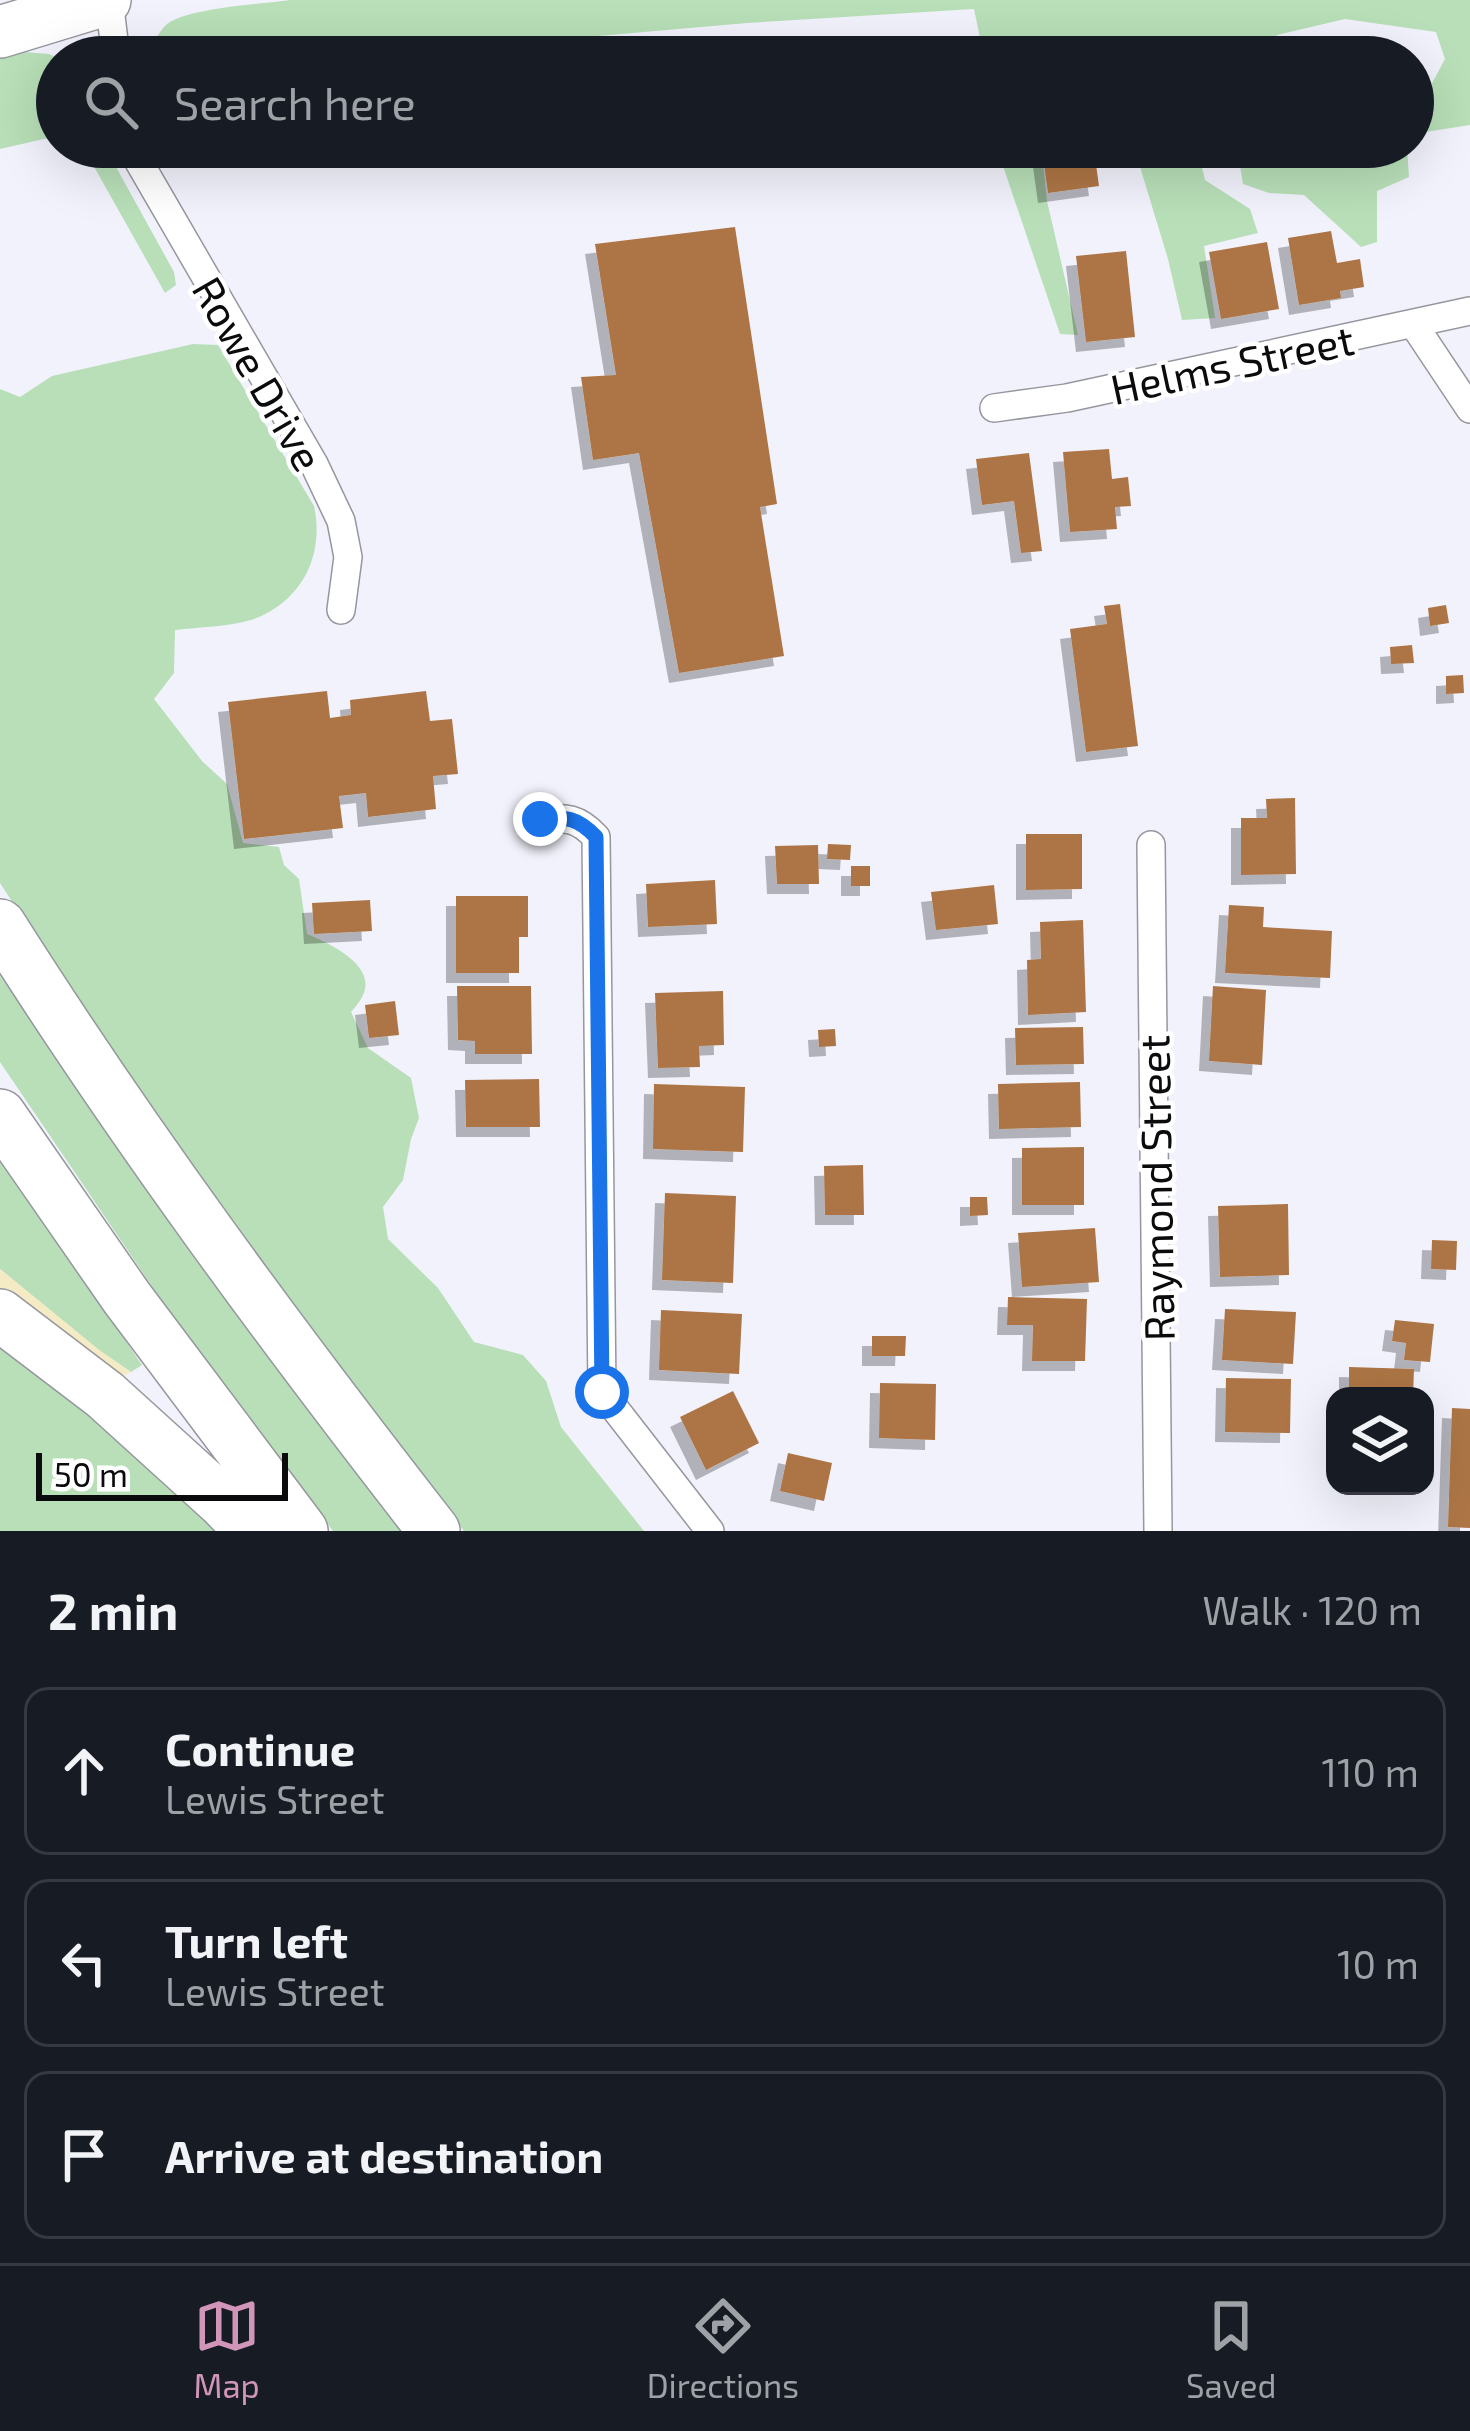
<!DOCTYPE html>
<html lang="en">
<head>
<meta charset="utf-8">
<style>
	:root { --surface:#171b24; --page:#242831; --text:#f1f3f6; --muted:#9ea1a6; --line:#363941; --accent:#d095b8 }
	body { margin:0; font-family:"Exo 2",sans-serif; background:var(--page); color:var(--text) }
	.controls { position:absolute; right:36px; bottom:36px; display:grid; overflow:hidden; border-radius:24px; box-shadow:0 12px 48px #0002 }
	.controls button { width:108px; height:108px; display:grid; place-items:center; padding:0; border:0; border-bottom:3px solid var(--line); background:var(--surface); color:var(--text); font:60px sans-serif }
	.scale { position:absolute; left:36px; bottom:30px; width:252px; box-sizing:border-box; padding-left:12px; border:6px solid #0b0b0e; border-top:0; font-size:33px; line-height:42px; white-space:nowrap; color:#0b0b0e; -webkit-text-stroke:9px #fff; paint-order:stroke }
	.stop { position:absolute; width:36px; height:36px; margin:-27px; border:9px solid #1a73e8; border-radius:50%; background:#fff }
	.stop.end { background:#1a73e8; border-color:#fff; box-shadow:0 3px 12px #0008 }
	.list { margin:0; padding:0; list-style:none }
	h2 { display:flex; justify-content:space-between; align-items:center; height:156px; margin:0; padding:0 48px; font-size:51px }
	h2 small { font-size:39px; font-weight:400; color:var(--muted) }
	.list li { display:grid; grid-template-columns:78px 1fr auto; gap:36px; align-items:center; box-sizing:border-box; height:168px; margin:0 24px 24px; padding:0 24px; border:3px solid var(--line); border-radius:24px }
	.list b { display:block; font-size:45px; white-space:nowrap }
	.list p { margin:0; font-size:39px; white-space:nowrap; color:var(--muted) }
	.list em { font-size:39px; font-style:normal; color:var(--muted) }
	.icon { flex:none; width:66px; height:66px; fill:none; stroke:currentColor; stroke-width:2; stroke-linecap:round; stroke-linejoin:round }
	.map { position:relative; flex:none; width:1470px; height:1531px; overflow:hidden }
	.search { position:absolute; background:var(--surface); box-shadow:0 12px 48px #0002; left:36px; right:36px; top:36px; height:132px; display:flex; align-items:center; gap:30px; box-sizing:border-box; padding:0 42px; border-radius:66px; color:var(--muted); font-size:45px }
	.sheet { height:732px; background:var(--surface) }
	nav { display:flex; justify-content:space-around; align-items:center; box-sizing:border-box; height:168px; border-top:3px solid var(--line); background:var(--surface); font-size:33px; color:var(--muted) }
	nav a { display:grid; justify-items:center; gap:6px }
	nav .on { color:var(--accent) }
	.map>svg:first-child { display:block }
</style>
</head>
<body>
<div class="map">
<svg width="1470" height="1531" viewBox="0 0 1470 1531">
	<defs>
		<filter id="shadow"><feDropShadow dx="-10" dy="10" stdDeviation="0" flood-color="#0004"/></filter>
	</defs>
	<rect width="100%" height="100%" fill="#f2f2fc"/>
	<path fill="#b8dfb8" d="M290 0H1470V125L1413 134V102L1423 100 1445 59 1436 32 1345 19 1277 35 1250 57H984L974 9 747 23 564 39 435 57H147C152 46 158 32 167 24 188 8 262 4 290 0Z
		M24 52 49 54 57 58V136L0 149V58Z
		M83 147H105L174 272 176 285 165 293Z
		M1000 147H1041L1047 201 1078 335 1060 334 1003 166Z
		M1134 147H1197L1205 180 1250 209 1258 233 1204 246 1215 318 1182 320 1168 259Z
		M1237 147H1407L1409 177 1377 191V242L1361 247 1304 195 1269 193 1243 184Z
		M193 344 218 345 314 506C325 556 301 603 251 620 228 627 199 627 175 630L174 673 154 699 202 761 227 784 243 843 279 847 284 865 299 879 307 934C329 943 377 965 363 995 360 1002 355 1007 351 1012L368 1048 411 1078 419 1118 411 1139 403 1180 383 1207 388 1239 438 1288 474 1342 523 1355 546 1381 561 1427 644 1531H464L407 1462 267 1275 110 1053 0 883V389L20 397 52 376Z
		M0 976 82 1093 405 1531H333L168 1310 0 1062Z
		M0 1157 142 1365 131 1372 99 1350 0 1269Z
		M0 1330 226 1531H0Z"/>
	<path fill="#f4eac4" d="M0 1269 99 1350 131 1372 121 1377 0 1290Z"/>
	<path fill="#ad7544" filter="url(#shadow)" d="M1094 150 1099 186 1048 193 1043 157Z
		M735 227 777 504 760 507 784 656 679 673 639 453 593 460 581 377 616 375 595 244Z
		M1331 231 1337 263 1360 259 1364 287 1340 291 1341 298 1299 305 1288 238Z
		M1267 242 1279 309 1221 319 1209 252Z
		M1126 251 1135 337 1086 342 1076 256Z
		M1109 449 1112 479 1128 477 1131 506 1115 507 1117 529 1070 532 1063 452Z
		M1029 453 1042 551 1021 553 1014 501 982 505 976 459Z
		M1120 604 1138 746 1086 752 1070 629 1107 624 1104 606Z
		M1446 605 1449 623 1430 626 1428 608Z
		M1412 645 1414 663 1391 664 1390 647Z
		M1463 675 1464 693 1446 694V676Z
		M327 691 330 718 351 715 350 700 426 691 430 721 452 719 458 774 433 776 436 809 368 817 366 793 339 796 343 828 244 839 228 702Z
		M1295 798 1296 874 1241 875V818H1267L1266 799Z
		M1026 834H1082V889L1026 890Z
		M828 844 851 845 850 860 827 859Z
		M818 845 819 884H777L775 846Z
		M851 866H870V886H851Z
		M715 880 717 924 648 927 646 884Z
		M994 885 998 924 936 930 931 892Z
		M456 896H528V937H519V973H456Z
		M370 900 372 931 314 934 312 903Z
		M1229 905 1264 907 1263 927 1332 931 1330 978 1225 973Z
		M1083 920 1086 1012 1028 1015 1027 960 1041 959 1040 922Z
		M457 986H531L532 1054H475V1041L458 1040Z
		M1213 986 1266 990 1262 1065 1209 1061Z
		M723 991 724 1045 699 1046 700 1067 658 1068 655 993Z
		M395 1001 399 1035 369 1038 365 1005Z
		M1083 1027 1084 1064 1016 1065 1015 1028Z
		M835 1029 836 1046 819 1047 818 1030Z
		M539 1079 540 1127H466L465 1080Z
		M1080 1082 1081 1127 999 1129 998 1084Z
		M654 1084 745 1087 743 1152 653 1149Z
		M1084 1147V1205H1022V1148Z
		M863 1165 864 1215H825L824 1166Z
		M665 1193 736 1196 733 1283 662 1280Z
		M970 1197H987L988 1215 970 1216Z
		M1288 1204 1289 1275 1220 1277 1218 1206Z
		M1095 1228 1099 1282 1022 1287 1018 1233Z
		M1432 1240 1457 1241 1456 1270 1431 1269Z
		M1008 1297 1087 1299 1085 1361H1032L1033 1325H1007Z
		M1225 1309 1296 1312 1293 1364 1222 1360Z
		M661 1310 742 1314 739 1374 659 1370Z
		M1395 1320 1434 1324 1430 1362 1404 1360 1406 1343 1392 1341Z
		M872 1336H906L905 1356H872Z
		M1349 1367 1414 1369 1413 1396H1349Z
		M1226 1378 1291 1379 1290 1433 1225 1432Z
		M880 1383 936 1384 935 1440 879 1438Z
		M733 1391 759 1443 706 1470 680 1417Z
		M1452 1408 1470 1409V1528L1448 1527Z
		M788 1453 832 1463 824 1501 780 1491Z"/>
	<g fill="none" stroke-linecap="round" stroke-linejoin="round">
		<g stroke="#96969f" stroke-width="30">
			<path id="street" d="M109 0 116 57
				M133 147 139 162 314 464 341 521 348 557 341 610
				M1414 325 1470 409
				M994 408 1067 398 1470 311
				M540 819C567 818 577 817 596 837L602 1392 710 1531
				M1151 845 1158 1531"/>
		</g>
		<g stroke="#96969f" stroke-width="54">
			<path id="highway" d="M0 32 105 0
				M0 925C133 1135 281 1335 434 1531
				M0 1115 127 1298 302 1531
				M0 1315 105 1395 223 1502 251 1531"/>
		</g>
		<use href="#street" stroke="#fff" stroke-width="27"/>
		<use href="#highway" stroke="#fff" stroke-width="51"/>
	</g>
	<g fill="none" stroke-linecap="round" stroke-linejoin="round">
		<path stroke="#1a73e8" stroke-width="15" d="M540 819C567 817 577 817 596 837L602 1392"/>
	</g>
	<g text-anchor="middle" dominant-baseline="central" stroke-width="9" stroke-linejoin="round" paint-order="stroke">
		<g font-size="42" fill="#0b0b0e" stroke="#fff">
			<text transform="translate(1232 363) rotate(-12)">Helms Street</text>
			<text transform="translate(259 373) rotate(60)">Rowe Drive</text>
			<text transform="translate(1155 1188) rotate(-91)">Raymond Street</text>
		</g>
	</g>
</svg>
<div class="controls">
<button><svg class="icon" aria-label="layers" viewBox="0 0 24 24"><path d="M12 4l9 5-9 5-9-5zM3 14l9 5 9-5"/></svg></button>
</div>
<div class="scale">50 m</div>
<div class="stop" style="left:602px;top:1392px"></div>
<div class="stop end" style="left:540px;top:819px"></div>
<div class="search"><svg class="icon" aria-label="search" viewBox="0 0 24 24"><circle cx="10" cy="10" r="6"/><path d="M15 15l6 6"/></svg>Search here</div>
</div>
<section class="sheet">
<h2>2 min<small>Walk · 120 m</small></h2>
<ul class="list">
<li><svg class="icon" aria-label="ahead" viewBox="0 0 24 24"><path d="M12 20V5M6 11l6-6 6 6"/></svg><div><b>Continue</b><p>Lewis Street</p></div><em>110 m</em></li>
<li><svg class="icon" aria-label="left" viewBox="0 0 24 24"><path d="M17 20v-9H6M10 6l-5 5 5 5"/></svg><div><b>Turn left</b><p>Lewis Street</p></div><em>10 m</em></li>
<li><svg class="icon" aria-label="arrive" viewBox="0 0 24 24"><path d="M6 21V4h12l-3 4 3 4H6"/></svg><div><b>Arrive at destination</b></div></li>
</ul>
</section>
<nav>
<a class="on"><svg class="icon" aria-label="map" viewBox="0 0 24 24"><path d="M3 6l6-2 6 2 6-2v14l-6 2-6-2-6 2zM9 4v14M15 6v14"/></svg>Map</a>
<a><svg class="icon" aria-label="directions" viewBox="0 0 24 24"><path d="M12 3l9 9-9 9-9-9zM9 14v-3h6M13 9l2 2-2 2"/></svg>Directions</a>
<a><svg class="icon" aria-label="saved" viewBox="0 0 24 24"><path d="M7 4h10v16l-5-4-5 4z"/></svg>Saved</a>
</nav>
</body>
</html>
